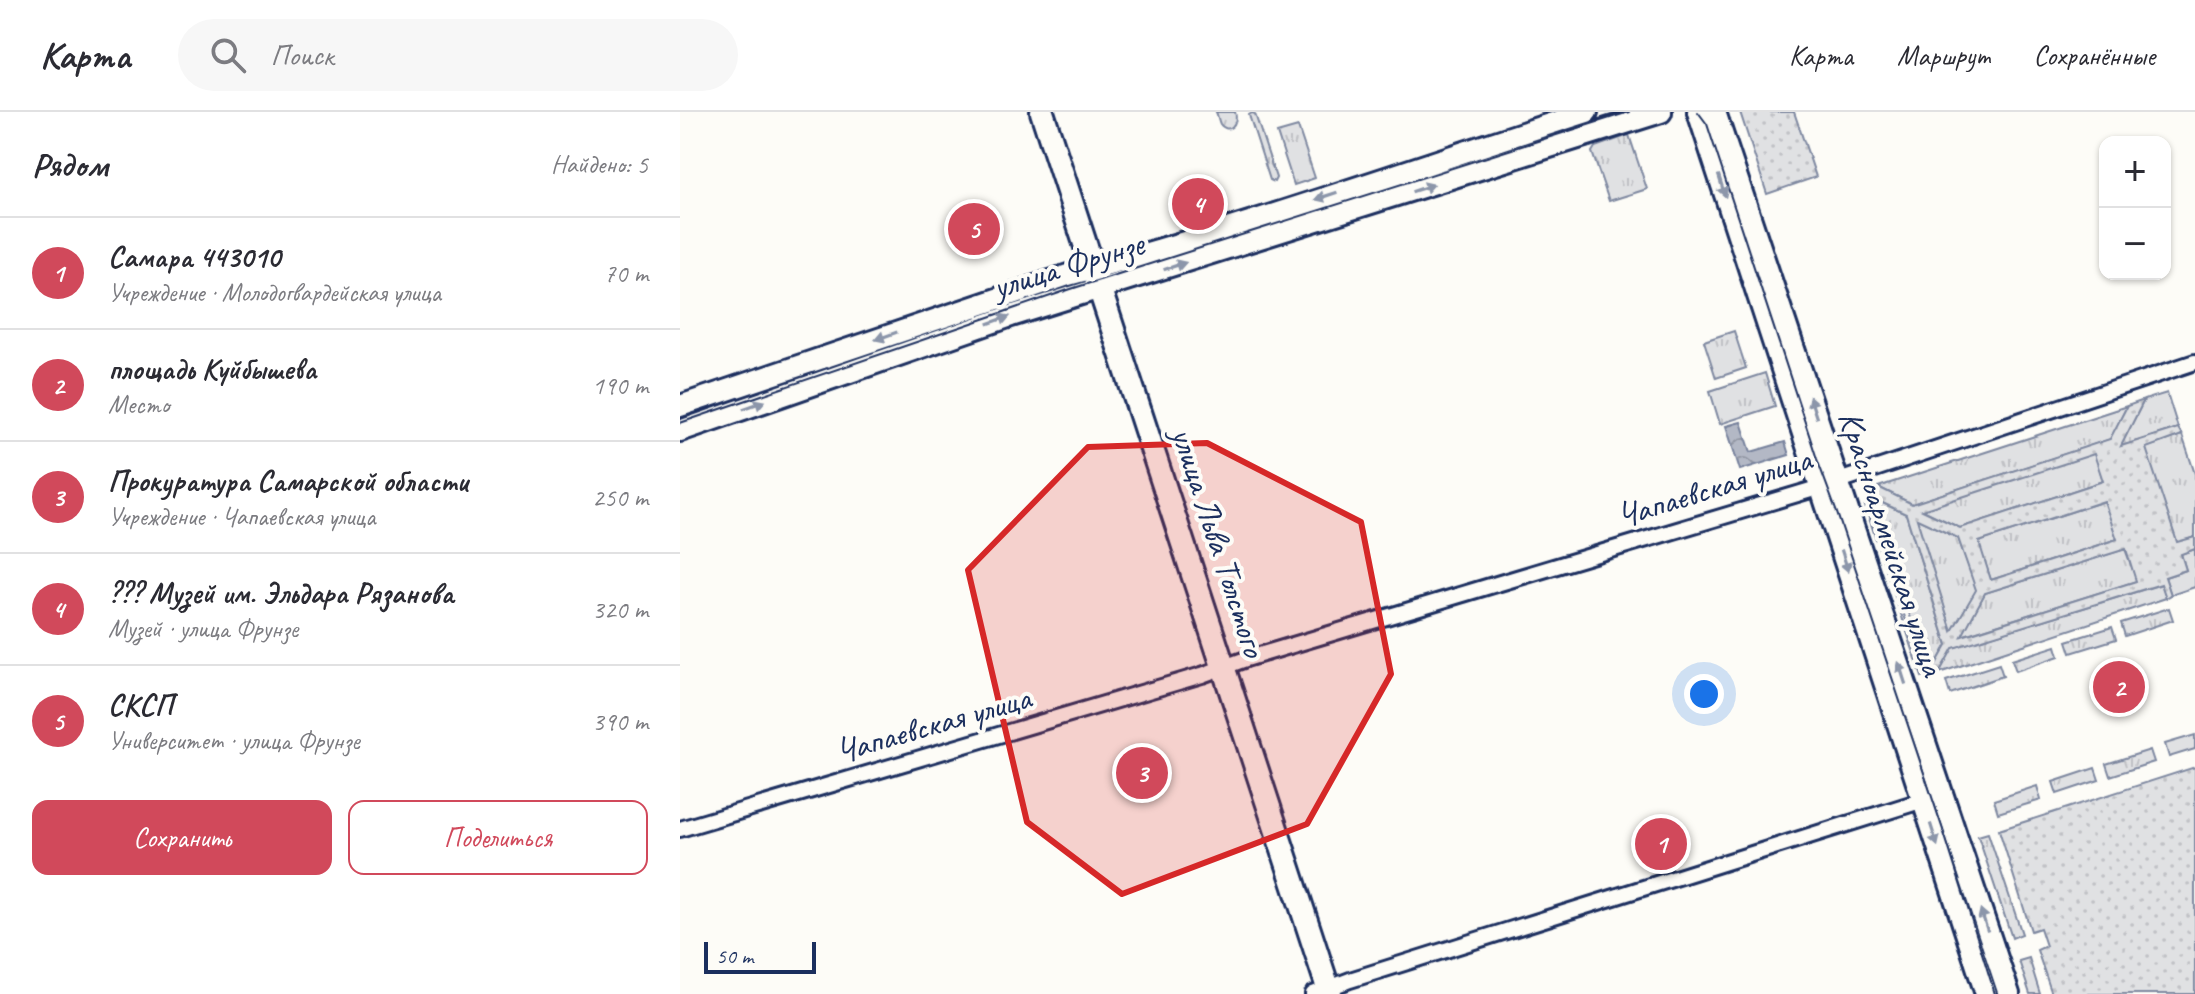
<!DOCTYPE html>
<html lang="ru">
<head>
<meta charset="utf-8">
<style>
	:root { --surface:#fff; --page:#f7f7f7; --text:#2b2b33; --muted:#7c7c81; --line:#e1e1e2; --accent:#d1495b }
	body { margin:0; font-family:Caveat,sans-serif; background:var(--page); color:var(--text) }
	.controls { position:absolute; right:24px; top:24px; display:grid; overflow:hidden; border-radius:16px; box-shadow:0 2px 6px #0004 }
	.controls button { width:72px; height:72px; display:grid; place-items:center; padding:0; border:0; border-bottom:2px solid var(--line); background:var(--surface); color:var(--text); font:40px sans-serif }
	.scale { position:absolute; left:24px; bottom:20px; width:112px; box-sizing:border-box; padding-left:8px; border:4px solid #1b2f5e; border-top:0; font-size:22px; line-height:28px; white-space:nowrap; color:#1b2f5e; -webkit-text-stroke:6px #fdfcf7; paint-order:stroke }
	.you { position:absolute; left:1024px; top:582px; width:28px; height:28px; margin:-20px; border:6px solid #fff; border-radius:50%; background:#1a73e8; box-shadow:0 0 0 12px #1a73e833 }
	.badge { display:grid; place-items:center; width:52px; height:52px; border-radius:50%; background:var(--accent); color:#fff; font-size:26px; font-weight:700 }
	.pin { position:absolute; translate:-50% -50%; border:4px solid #fff; box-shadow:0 2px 8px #0006 }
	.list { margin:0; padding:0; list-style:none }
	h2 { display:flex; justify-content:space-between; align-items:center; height:104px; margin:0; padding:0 32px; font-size:34px }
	h2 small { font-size:26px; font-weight:400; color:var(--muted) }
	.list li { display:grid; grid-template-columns:52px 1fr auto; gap:24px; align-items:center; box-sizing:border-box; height:112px; padding:0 32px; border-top:2px solid var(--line) }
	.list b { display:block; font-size:30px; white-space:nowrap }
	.list p { margin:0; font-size:26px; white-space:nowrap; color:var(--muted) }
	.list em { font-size:26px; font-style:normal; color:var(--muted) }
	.actions { display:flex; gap:16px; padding:24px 32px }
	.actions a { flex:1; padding:18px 0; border:2px solid var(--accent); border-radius:16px; text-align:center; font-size:28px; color:var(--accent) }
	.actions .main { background:var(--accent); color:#fff }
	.icon { flex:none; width:44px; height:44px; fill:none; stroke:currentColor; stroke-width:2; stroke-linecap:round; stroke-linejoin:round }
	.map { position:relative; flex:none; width:1515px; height:882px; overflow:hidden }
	header { display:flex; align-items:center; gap:48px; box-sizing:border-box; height:112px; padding:0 40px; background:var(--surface); border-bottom:2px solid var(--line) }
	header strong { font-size:38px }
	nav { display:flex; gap:44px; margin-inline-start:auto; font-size:28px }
	.search { width:560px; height:72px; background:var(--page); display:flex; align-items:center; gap:20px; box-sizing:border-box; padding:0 28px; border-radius:44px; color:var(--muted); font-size:30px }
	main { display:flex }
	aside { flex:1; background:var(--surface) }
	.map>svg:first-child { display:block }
</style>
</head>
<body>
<header>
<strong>Карта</strong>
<div class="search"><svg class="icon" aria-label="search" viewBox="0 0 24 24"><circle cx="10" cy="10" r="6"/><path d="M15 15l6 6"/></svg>Поиск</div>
<nav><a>Карта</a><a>Маршрут</a><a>Сохранённые</a></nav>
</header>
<main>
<aside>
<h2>Рядом<small>Найдено: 5</small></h2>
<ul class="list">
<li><span class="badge">1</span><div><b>Самара 443010</b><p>Учреждение · Молодогвардейская улица</p></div><em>70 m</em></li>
<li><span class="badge">2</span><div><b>площадь Куйбышева</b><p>Место</p></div><em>190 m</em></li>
<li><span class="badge">3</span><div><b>Прокуратура Самарской области</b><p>Учреждение · Чапаевская улица</p></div><em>250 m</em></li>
<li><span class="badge">4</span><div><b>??? Музей им. Эльдара Рязанова</b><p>Музей · улица Фрунзе</p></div><em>320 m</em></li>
<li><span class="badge">5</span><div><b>СКСП</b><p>Университет · улица Фрунзе</p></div><em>390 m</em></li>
</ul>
<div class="actions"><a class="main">Сохранить</a><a>Поделиться</a></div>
</aside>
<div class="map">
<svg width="1515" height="882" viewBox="0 0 1515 882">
	<defs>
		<pattern id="grass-tufts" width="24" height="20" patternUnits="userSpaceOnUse" patternTransform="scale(2)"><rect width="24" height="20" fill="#e0e1e3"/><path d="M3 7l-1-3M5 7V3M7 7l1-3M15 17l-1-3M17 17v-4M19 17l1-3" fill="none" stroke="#c0c1c5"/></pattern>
		<pattern id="park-dots" width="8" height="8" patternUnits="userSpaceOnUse" patternTransform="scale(2)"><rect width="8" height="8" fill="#e0e1e3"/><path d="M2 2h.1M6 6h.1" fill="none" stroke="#c0c1c5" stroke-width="1.8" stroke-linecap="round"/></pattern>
		<pattern id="water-waves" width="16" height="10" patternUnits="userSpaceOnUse" patternTransform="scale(2)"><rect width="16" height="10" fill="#b3b8c5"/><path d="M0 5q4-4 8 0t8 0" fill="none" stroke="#9196a3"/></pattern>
	</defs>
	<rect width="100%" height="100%" fill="#fdfcf7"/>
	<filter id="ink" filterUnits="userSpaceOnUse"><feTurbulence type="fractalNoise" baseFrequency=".0125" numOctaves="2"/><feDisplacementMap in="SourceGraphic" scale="16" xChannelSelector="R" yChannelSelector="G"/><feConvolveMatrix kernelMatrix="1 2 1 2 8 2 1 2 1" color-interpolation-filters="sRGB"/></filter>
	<g filter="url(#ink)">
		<path fill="url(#grass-tufts)" stroke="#7e88a0" stroke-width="2" d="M536 0H555C559 12 548 23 540 12 538 8 538 4 536 0Z
			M572 1 575 2 596 66 594 70 590 68 569 3Z
			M618 15 635 66 614 73 597 21Z
			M949 23 967 77 929 89 912 40 915 35Z
			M1054 219 1066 256 1036 266 1024 229Z
			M1085 261 1095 294 1040 312 1030 279Z
			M1487 281 1498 316 1440 335 1464 288Z
			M1447 294 1431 327 1232 392 1198 375Z
			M1502 323 1515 362V425L1497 431 1465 336Z
			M1415 341 1423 369 1280 416 1241 397Z
			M1190 385 1226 402 1267 533 1250 563Z
			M1425 389 1437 427 1311 468 1298 430Z
			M1185 394H1187L1245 564 1242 565Z
			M1236 406 1278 426 1297 478 1272 520Z
			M1445 437 1457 469 1281 524 1305 481Z
			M1515 437V475L1491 483 1485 465 1506 458 1501 442Z
			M1482 472 1486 486 1259 561 1272 536Z
			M1489 496 1493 508 1445 524 1441 511Z
			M1432 515 1436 527 1391 541 1387 529Z
			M1376 534 1379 544 1336 559 1332 548Z
			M1319 552 1323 564 1270 582 1266 569Z
			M1515 623V637L1489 645 1485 632Z
			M1470 638 1474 650 1430 664 1426 652Z
			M1415 656 1419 668 1377 682 1373 670Z
			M1357 674 1361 688 1318 701 1314 688Z
			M1308 721 1342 822 1332 826 1298 724Z
			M1349 846 1360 882H1350L1339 849Z"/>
		<path fill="url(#park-dots)" stroke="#7e88a0" stroke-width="2" fill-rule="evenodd" d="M1060 0H1114L1136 65 1087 82Z
			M1464 288 1441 334 1498 316 1502 323 1466 336 1497 430 1515 425V437L1501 442 1506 458 1485 465 1491 483 1486 486 1481 472 1273 536 1259 561 1250 563 1267 533 1226 402 1190 385 1187 378 1198 375 1232 392 1430 327 1447 294ZM1414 342 1423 369 1280 416 1242 398ZM1424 389 1437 427 1311 468 1299 430ZM1237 407 1278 426 1296 478 1272 519ZM1446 437 1456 469 1282 524 1305 481Z
			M1515 655V882H1372L1357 838 1366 834 1360 816 1351 819 1319 718Z"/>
		<path fill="url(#water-waves)" stroke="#76819c" stroke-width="2" d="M1061 310 1071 340 1105 330 1109 343 1060 358 1046 314Z"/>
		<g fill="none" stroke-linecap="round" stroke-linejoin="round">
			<g stroke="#1b2f5e" stroke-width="20">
				<path id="minor" d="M0 717 522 563 566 547 1141 375 1515 250
					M633 882 670 868 1250 686"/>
			</g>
			<g stroke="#1b2f5e" stroke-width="26">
				<path id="secondary" d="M1018 0 1306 882
					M1035 0 1329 882
					M0 294 388 163C562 117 735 55 907 0
					M0 319 331 204 981 0"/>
			</g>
			<g stroke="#1b2f5e" stroke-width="28">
				<path id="primary" d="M362 0 650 882"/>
			</g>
			<use href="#minor" stroke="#fdfcf7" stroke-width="14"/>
			<use href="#secondary" stroke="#fdfcf7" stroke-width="20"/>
			<use href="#primary" stroke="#fdfcf7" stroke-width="22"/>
			<path stroke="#1b2f5e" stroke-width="2" d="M1018 0 1027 12 1137 347 1157 401 1265 724 1315 882
				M0 311 391 177 949 0"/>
		</g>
		<defs><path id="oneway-solid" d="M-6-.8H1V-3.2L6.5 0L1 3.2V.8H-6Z" transform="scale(2)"/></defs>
		<g fill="#8c96aa">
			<use href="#oneway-solid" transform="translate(1042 74) rotate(72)"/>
			<use href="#oneway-solid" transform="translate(743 76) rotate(-18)"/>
			<use href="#oneway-solid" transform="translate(646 84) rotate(162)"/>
			<use href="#oneway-solid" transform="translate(495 154) rotate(-18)"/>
			<use href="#oneway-solid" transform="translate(319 208) rotate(-19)"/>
			<use href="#oneway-solid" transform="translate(206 224) rotate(161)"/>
			<use href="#oneway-solid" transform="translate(74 293) rotate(-19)"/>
			<use href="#oneway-solid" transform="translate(1133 295) rotate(-108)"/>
			<use href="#oneway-solid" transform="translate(1165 449) rotate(72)"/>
			<use href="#oneway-solid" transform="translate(1222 561) rotate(-108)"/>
			<use href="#oneway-solid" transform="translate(1254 723) rotate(72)"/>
			<use href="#oneway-solid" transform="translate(1304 808) rotate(-108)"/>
		</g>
	</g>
	<path fill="#d62828" fill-opacity="0.2" stroke="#d62828" stroke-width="6" stroke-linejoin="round" d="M527 331 681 410 711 562 627 712 442 782 347 710 288 458 408 335Z"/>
	<g text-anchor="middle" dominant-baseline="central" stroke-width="8" stroke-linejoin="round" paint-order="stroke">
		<g font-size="34" fill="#1b2f5e" stroke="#fdfcf7">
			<text transform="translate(388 153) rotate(-17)">улица Фрунзе</text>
			<text transform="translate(1034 375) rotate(-17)">Чапаевская улица</text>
			<text transform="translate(539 430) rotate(72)">улица Льва Толстого</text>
			<text transform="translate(1212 431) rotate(72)">Красноармейская улица</text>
			<text transform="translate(253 612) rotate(-16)">Чапаевская улица</text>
		</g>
	</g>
</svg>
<div class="controls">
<button>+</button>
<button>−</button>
</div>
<div class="scale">50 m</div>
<div class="you"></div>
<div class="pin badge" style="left:981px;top:732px">1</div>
<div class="pin badge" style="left:1439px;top:575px">2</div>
<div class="pin badge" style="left:462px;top:661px">3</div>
<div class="pin badge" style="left:518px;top:92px">4</div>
<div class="pin badge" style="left:294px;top:117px">5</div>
</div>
</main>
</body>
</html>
